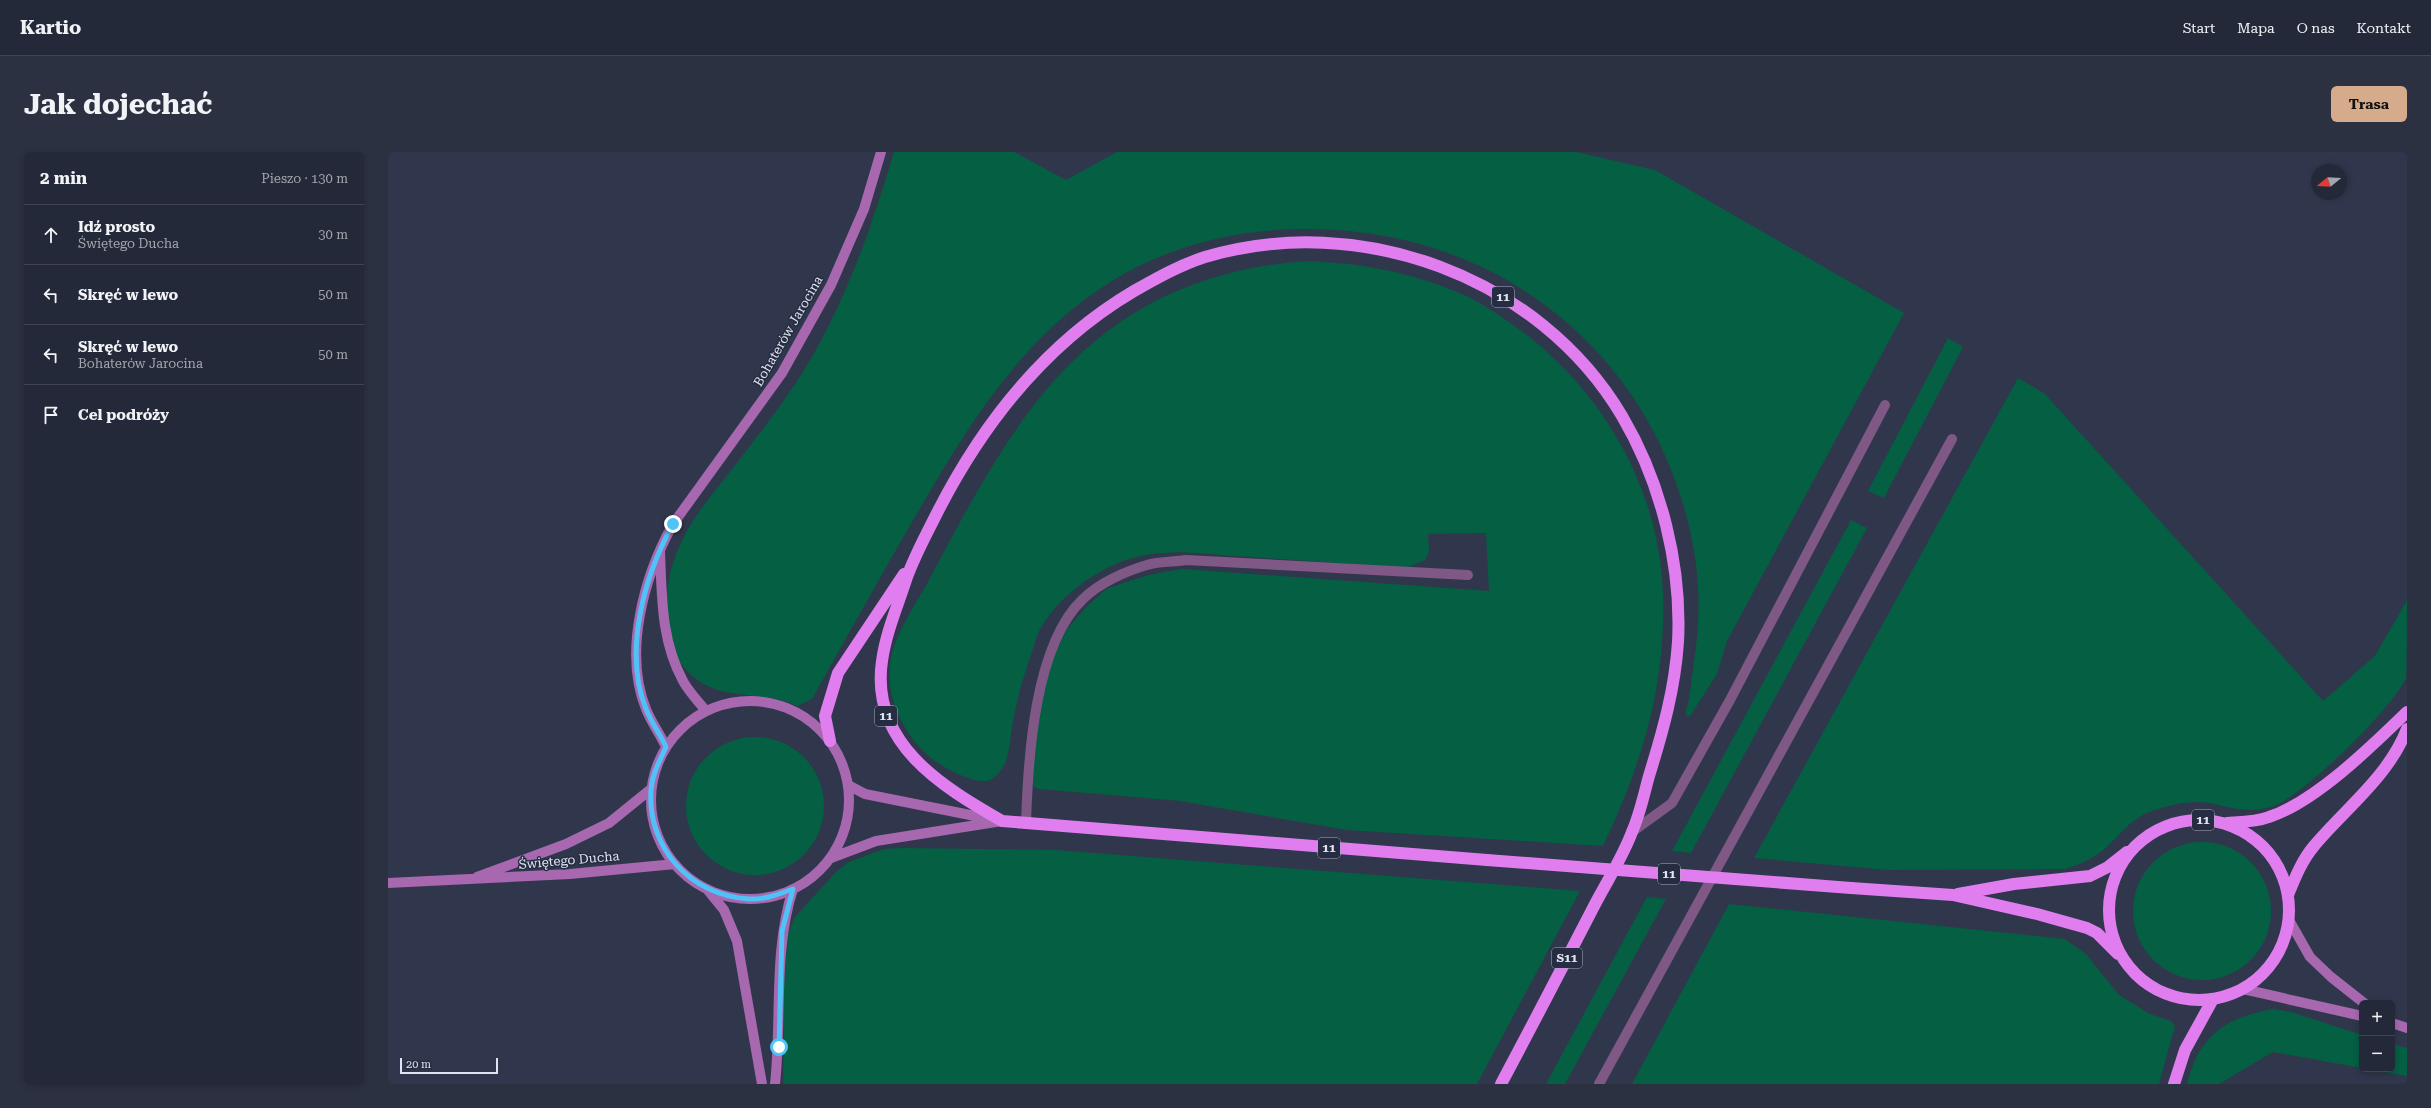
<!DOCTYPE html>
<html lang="pl">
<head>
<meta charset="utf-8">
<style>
	:root { --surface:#242939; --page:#2c3141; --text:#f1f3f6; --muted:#a3a6ae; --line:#414553; --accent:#d6ab8b }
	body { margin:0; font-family:"Roboto Serif",serif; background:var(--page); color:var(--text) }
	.controls { position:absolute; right:12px; bottom:12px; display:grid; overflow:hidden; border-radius:6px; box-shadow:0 2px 6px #0003 }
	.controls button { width:36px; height:36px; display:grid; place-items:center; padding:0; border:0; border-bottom:1px solid var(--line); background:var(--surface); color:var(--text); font:20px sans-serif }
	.compass { position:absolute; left:1923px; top:12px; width:36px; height:36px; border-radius:50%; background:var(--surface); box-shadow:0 2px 6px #0003; rotate:252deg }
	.scale { position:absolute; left:12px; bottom:10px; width:98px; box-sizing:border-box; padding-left:4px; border:2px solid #dfe4f2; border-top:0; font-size:11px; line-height:14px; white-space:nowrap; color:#dfe4f2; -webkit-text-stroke:3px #262c41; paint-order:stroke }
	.stop { position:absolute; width:12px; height:12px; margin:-9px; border:3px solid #4fc3f7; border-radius:50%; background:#fff }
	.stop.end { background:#4fc3f7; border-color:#fff; box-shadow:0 1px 4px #0008 }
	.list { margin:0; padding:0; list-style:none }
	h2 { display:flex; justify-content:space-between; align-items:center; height:52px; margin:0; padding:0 16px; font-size:17px }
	h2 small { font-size:13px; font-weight:400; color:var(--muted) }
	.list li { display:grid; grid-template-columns:26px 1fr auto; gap:12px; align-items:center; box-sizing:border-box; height:60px; padding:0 16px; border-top:1px solid var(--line) }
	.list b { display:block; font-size:15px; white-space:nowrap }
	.list p { margin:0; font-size:13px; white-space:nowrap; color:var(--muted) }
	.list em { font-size:13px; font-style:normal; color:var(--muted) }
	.icon { flex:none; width:22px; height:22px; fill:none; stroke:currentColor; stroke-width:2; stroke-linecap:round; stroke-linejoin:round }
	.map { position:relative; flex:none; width:2019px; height:932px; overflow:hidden; border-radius:6px }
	header { display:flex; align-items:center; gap:24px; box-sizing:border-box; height:56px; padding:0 20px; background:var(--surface); border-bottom:1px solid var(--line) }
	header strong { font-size:19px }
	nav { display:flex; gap:22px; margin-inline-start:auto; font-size:14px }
	.intro { display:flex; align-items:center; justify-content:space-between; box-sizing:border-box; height:96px; padding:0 24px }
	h1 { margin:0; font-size:28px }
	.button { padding:10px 18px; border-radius:6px; background:var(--accent); color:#111; font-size:14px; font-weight:700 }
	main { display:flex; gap:24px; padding:0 24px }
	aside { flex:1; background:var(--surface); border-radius:6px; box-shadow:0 2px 6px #0003 }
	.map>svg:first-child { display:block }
</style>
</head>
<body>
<header>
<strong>Kartio</strong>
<nav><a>Start</a><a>Mapa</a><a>O nas</a><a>Kontakt</a></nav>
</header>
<div class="intro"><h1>Jak dojechać</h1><a class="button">Trasa</a></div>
<main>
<aside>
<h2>2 min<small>Pieszo · 130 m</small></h2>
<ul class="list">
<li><svg class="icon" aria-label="ahead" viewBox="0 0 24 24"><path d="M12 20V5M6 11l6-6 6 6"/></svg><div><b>Idź prosto</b><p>Świętego Ducha</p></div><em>30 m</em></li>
<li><svg class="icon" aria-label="left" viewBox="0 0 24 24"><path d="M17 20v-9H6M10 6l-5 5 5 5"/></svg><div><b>Skręć w lewo</b></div><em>50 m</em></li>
<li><svg class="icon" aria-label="left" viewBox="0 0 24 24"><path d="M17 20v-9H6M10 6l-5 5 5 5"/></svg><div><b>Skręć w lewo</b><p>Bohaterów Jarocina</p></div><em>50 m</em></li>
<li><svg class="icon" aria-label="arrive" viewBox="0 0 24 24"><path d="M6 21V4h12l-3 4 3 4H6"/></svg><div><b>Cel podróży</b></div></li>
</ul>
</aside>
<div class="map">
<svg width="2019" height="932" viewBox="0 0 2019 932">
	<rect width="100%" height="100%" fill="#30374c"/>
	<path fill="#045f43" d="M506 0H626L678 28 729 0H1188L1267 18 1516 161 1339 489 1329 522 1302 564 1298 563V559C1302 546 1303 531 1305 517 1312 471 1313 434 1304 388 1266 199 1107 75 916 77 850 77 780 94 724 129 633 185 579 275 527 365 492 425 458 486 424 547L409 554C369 536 329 552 298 518 270 487 275 428 292 393 304 366 323 344 341 321 372 281 404 241 429 196 463 134 486 68 506 0Z
		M921 109C978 112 1023 120 1076 143 1096 152 1114 165 1131 177 1215 239 1272 337 1275 443 1278 534 1254 612 1215 694L959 678 792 649 651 637 645 634 643 598 664 507 679 477 698 455 718 437 760 423 794 417 1101 439 1098 381 1040 382 1041 400 1037 408 1018 416 792 400C780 401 769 401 758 403 719 409 674 440 654 474 649 481 647 492 644 500 637 519 631 540 627 559 623 576 623 593 618 609 615 617 607 627 599 629 585 631 558 617 547 609 517 587 495 544 503 506 508 480 530 449 542 426 592 333 642 232 731 171 787 132 853 113 921 109Z
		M1560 186 1575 195 1496 346 1480 339Z
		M1630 226 1656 241 1935 549 1987 504 2019 448C2019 460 2019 519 2018 526 2004 557 1918 641 1886 654 1882 656 1876 656 1872 657 1850 661 1830 650 1809 650 1794 650 1778 654 1764 659 1742 666 1730 686 1713 700 1702 708 1690 713 1677 717L1500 718 1366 706Z
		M1463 368 1479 376 1303 701 1284 699Z
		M298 654a69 69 0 1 1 138 0a69 69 0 1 1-138 0Z
		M1745 759a69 69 0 1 1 138 0a69 69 0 1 1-138 0Z
		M515 696 668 698 1192 739 1089 932H395L396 830 400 782 406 766 449 719 461 710 496 697Z
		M1259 745 1278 747 1177 932H1158Z
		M1341 752 1677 787 1698 802 1731 843 1762 862 1783 869 1787 874 1771 932H1244Z
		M1885 857 1903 860 1974 883V916L1885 900 1831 932H1799C1812 882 1837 866 1885 857Z
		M2004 892 2019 896V924L1979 917H2004Z"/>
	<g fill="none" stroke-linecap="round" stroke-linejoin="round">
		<path stroke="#7f5885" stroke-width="10" d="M638 671C640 608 646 493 695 447 711 431 738 419 759 413 771 409 786 410 798 408L1080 423
			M1244 680 1284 651 1342 548 1497 253
			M1211 932 1564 287"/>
		<path stroke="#a768b0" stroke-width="10" d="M272 400C274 446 273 488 295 529 301 540 310 549 318 559
			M263 648a99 99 0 1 1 198 0a99 99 0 1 1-198 0Z
			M278 595C272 582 263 570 258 557 235 500 256 424 285 372L394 221 443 133 476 57 493 0
			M460 633 477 642 607 668
			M443 706 488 689 614 669
			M89 725 178 692 221 671 263 637
			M0 731 182 722 287 712
			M319 737 336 758 349 789 374 932
			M1901 768 1922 805 1943 825 1976 851
			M1855 837 1974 864
			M2004 871 2019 876
			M387 932C394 868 385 799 405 737"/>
		<path stroke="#e07eef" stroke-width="12" d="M442 589 437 564 450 521 516 422
			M1721 758a90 90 0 1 1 180 0a90 90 0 1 1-180 0Z
			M1839 671C1854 670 1868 670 1881 665 1927 650 1984 594 2019 560
			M1099 708 614 669C553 634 482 591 494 509 498 480 510 453 519 425 527 403 538 383 548 363 594 272 658 191 746 139 769 126 792 113 817 105 971 59 1151 124 1234 264 1273 330 1294 414 1290 490 1287 536 1275 579 1261 624 1256 642 1252 662 1244 680 1234 707 1217 732 1204 758 1174 816 1144 874 1113 932
			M1463 736 1565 743 1649 762 1699 776 1709 781 1730 802
			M1570 742 1626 732 1702 724 1720 715 1739 700
			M1900 743C1907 726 1914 708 1926 694 1957 657 2001 624 2019 577
			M1786 932 1797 898 1825 847"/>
		<path stroke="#e07eef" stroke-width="12" d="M1099 708 1463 736"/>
	</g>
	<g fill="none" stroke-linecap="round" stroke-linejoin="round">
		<path stroke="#4fc3f7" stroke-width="5" d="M285 372C256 424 235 500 258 557 263 570 272 582 278 595 272 608 264 622 263 638 259 696 303 744 361 747 376 748 391 742 405 737L394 779 391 895"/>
	</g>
	<g text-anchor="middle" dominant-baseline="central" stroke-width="3" stroke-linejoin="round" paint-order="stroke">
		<g fill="#262c41" stroke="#a8adbd" stroke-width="1">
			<rect x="1104" y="135" width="22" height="20" rx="3"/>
			<rect x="487" y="554" width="22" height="20" rx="3"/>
			<rect x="1804" y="658" width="22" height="20" rx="3"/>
			<rect x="930" y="686" width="22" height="20" rx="3"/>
			<rect x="1270" y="712" width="22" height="20" rx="3"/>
			<rect x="1164" y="796" width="30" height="20" rx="3"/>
		</g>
		<g font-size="12" font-weight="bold" fill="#dfe4f2">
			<text x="1115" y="145">11</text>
			<text x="498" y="564">11</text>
			<text x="1815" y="668">11</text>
			<text x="941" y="696">11</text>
			<text x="1281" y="722">11</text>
			<text x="1179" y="806">S11</text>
		</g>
		<g font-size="13" fill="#dfe4f2" stroke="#262c41">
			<text transform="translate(400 179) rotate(-60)">Bohaterów Jarocina</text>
			<text transform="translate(181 708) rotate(-5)">Świętego Ducha</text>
		</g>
	</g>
</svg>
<div class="controls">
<button>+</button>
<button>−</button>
</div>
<svg class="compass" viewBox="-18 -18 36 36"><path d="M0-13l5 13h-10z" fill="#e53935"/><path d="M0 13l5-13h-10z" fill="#a3a6ae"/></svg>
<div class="scale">20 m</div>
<div class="stop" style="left:391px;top:895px"></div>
<div class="stop end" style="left:285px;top:372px"></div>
</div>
</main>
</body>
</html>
